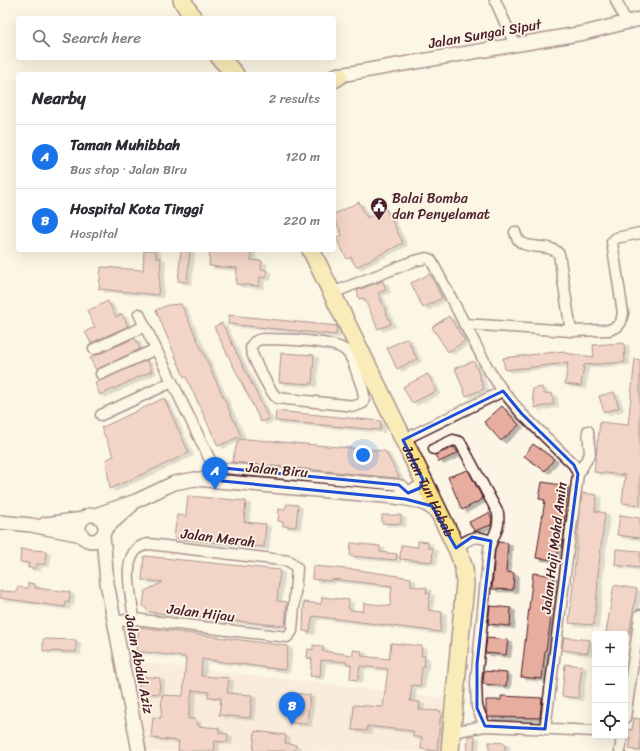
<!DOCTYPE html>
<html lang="en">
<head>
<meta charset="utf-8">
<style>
	:root { --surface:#fff; --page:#f7f7f7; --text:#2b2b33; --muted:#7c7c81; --line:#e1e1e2; --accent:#1a73e8 }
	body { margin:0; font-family:Sriracha,sans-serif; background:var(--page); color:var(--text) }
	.controls { position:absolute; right:12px; bottom:12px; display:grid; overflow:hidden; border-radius:4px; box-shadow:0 4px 16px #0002 }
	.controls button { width:36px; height:36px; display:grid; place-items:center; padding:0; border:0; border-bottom:1px solid var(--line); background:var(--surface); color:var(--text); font:20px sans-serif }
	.you { position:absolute; left:363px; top:455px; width:14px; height:14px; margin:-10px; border:3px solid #fff; border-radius:50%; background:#1a73e8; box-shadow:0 0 0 6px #1a73e833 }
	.badge { display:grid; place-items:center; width:26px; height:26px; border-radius:50%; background:var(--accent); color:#fff; font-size:13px; font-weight:700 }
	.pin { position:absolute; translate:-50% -33px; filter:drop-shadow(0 1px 2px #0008) }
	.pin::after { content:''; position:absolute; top:21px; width:14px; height:12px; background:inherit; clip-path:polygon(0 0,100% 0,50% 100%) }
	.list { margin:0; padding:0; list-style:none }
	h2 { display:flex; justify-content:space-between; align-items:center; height:52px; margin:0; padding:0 16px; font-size:17px }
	h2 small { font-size:13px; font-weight:400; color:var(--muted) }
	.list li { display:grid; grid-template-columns:26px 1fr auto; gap:12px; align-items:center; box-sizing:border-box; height:64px; padding:0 16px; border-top:1px solid var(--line) }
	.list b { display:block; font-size:15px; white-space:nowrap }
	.list p { margin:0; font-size:13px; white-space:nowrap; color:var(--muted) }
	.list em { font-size:13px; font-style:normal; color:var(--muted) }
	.icon { flex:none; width:22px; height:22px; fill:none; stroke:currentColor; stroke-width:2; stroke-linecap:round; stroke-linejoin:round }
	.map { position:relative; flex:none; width:640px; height:751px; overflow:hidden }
	.search { position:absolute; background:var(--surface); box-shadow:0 4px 16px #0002; left:16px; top:16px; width:320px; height:44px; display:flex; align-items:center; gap:10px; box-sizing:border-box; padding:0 14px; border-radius:4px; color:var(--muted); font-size:15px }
	.panel { position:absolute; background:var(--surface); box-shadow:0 4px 16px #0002; left:16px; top:72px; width:320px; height:180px; border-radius:4px }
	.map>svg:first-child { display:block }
</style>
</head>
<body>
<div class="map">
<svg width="640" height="751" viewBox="0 0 640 751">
	<defs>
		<filter id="shadow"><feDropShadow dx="4.5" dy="2.5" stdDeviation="0" flood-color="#0004"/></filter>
	</defs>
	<rect width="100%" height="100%" fill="#fcf5e5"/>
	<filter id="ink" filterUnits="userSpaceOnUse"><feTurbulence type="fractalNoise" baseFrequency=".025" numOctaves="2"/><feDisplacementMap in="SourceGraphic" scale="8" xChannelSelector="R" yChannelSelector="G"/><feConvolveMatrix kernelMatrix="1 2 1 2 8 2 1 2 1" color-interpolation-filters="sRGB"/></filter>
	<g filter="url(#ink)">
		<path fill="#f6e0d0" d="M130 662H138L444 698 439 751H147Z"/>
		<path fill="#e7ae9f" stroke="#4a1f2b" filter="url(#shadow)" d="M359 202 367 218 386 209 403 243 356 267 351 257 347 259 336 238 342 235 334 218V214Z
			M144 250H156V258H161L158 295 99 289 101 267 143 270Z
			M181 250H190L187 282 178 281Z
			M210 250H251V260L262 261 261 269 267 270 266 278 260 277 259 286 236 284 237 268 209 266Z
			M430 274 442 298 423 308 411 283Z
			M383 281 386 290 378 293 391 324 378 329 364 298 359 299 357 290Z
			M108 301 116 317 122 314 128 326 91 343 85 332 95 327 87 311Z
			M181 304 241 436 218 446 186 377H184L156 310 168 305Z
			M229 315 337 326 336 335 228 324Z
			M449 316 465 341 448 352 432 327Z
			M222 323 269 419 261 422 214 327Z
			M135 338 140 349 96 370 90 358Z
			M407 338 417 359 397 369 387 348Z
			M624 343 625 362 584 365 581 386 565 384 568 363 505 370 503 358 564 351V353L594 357 593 345Z
			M281 353 314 355 312 384 279 382Z
			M635 359 640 360V505L622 503 625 475 594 472 600 422 628 425Z
			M147 360 152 371 100 395 95 383Z
			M474 361 484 389 466 396 455 368Z
			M428 374 436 391 412 403 403 387Z
			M542 387 544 394 552 393 554 404 535 408 532 389Z
			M614 392 619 408 604 412 599 396Z
			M164 398 189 453 110 489 106 460 114 456 101 428Z
			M502 406 519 425 501 441 484 422Z
			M276 411 381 421 380 430 275 421Z
			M246 439 385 451 399 477 396 478 232 462 238 440Z
			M533 444 554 459 545 471 524 456Z
			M454 447 458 453 439 462 435 455Z
			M468 470 483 499 462 510 448 477Z
			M542 482 568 486 563 534 561 533 557 560 536 558 545 500 539 499Z
			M582 493 597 495 595 511 605 513 597 582H598L594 625 569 623Z
			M188 496 246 501 244 522 266 524 264 547 174 538 177 515 186 516Z
			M287 504 298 505 296 527 283 526V522L278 521 279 509 284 510Z
			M489 513 492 519 491 525 474 531 469 522Z
			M382 515H401V524L382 523Z
			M620 515 640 518V538L617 535Z
			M418 541 428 542V548H433L432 562 400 559 401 545 418 547Z
			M498 542 508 543 506 572 514 573 513 590 492 589 495 550Z
			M351 543 380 546V552L397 554 396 560 350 556Z
			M21 549 46 551 45 564H37L36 568H28L29 563 20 562Z
			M616 549 640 551V568L615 565Z
			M144 556 280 570 277 601 287 602 285 626 149 612 143 606 145 591 163 582 142 580Z
			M313 566 359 570 411 578V586L427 588 426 593H430L428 610 442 612 440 632 313 616V618H312L310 632 303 631 304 602 321 604 322 597 349 600 348 608 350 610 363 611 364 603 390 606 392 586 331 579V581L312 579Z
			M533 573 554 576 550 625 546 650H545L542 679 521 677Z
			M28 583 35 584V588L70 592 69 603 66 602 65 607 0 598V591L17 592V587L28 588Z
			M614 585 637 589 629 634 606 633Z
			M490 606 511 608 510 626 488 624Z
			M139 627 288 646 285 670 202 659 201 676 229 678 227 693 252 695 250 718 219 715 221 698 208 697 209 692 192 690 188 719H196V724H199L198 726 219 728V733L228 734 227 742 215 741 214 751H178L179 741 151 738 153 717 161 718 162 695 183 696 186 657 136 651Z
			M564 637 590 640 588 653 562 650Z
			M487 638 508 640 506 655 485 653Z
			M43 639 76 640V652L43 651Z
			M391 643 422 646 421 656H425L424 667H422L420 686 412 685 410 701 420 702 419 710 441 711 437 751 421 749 422 737H413V731L367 726V731L352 730 354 705 383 707 388 669 360 666 358 680 350 679 351 665 347 664V662L321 660 320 677 310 676 312 659 307 658 308 649 313 650V645L323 646 322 651 353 655V650L362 651 361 656 389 659Z
			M565 664 582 666 578 698 562 696Z
			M484 671 507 673 506 686 483 684Z
			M140 676 160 678 159 694 138 692Z
			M294 693 310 695 307 724 292 723Z
			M501 696 542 698 540 718 488 717 486 711V700H501Z
			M634 718 640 719V751L629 749 631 738H628V734L629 729 632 730Z
			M255 731 286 735 285 743 296 745 295 751H253Z
			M468 736H475L474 751H467Z
			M489 742 505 743V751H489Z"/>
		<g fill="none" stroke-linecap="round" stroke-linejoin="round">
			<g stroke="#4a1f2b" stroke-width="13">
				<path id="minor" d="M495 0 515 45
					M616 0 626 22
					M515 232C520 255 547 240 559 254L571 331
					M332 293 414 261 427 258 431 260 490 372 503 391 522 414 574 465 578 474 545 729
					M139 314 216 472
					M464 324 571 331 609 330 618 326 621 322 623 313 612 242 616 238 640 233
					M262 339C279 339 336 340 346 351 353 357 355 368 358 376 361 384 366 395 363 403L355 406 277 398C271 393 251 356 251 348 252 342 257 340 262 339Z
					M94 349 145 326
					M101 374 156 349
					M101 415 172 382
					M403 440 503 391
					M434 449 453 440 460 442 498 513C500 532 493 533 489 549L476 682 477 707 485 726
					M213 467 399 485 403 486 408 493
					M578 474 590 454 588 431
					M456 548C471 538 473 534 491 541
					M114 622 134 619 287 637 292 631 297 568 289 561 149 544C117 548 132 597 134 619
					M625 718 640 615
					M452 732 485 726 595 731
					M620 751 622 736"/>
			</g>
			<g stroke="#4a1f2b" stroke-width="16">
				<path id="tertiary" d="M334 76 584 33 640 19
					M396 497 420 488 423 480
					M95 515 136 501 174 483 195 479 395 497C412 500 426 500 438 514
					M79 528a13 13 0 1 1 26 0a13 13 0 1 1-26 0Z
					M0 522 31 525 82 535
					M45 524 83 519
					M105 529 132 505
					M103 535 107 583 139 751"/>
			</g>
			<g stroke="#4a1f2b" stroke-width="20">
				<g id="trunk">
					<path d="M182 0 193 18"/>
					<path d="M220 58 235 74"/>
					<path d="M334 79 339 76"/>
					<path id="s1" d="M311 250 458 551 464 568 465 584 450 751"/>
				</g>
			</g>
			<use href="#minor" stroke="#fcf5e5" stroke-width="10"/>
			<use href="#tertiary" stroke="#fcf5e5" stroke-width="13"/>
			<use href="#trunk" stroke="#f9e181" stroke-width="17"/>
		</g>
	</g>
	<path d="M0 0H640V751H0ZM503 391 522 414 574 465 578 474 545 729 485 726 477 708V664L491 541 472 537 456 548 432 506 405 499 222 481 213 467 399 485 408 493 420 488 423 480 403 440Z" fill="#fcf5e5" fill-opacity=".55" fill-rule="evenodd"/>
	<path fill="none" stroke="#1d4ed8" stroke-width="3" stroke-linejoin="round" d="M503 391 522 414 574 465 578 474 545 729 485 726 477 708V664L491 541 472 537 456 548 432 506 405 499 222 481 213 467 399 485 408 493 420 488 423 480 403 440Z"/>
	<defs>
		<g id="civic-pin" transform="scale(0.9)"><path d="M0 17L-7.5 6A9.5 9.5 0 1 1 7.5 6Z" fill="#4a1f2b" stroke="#fcf5e5"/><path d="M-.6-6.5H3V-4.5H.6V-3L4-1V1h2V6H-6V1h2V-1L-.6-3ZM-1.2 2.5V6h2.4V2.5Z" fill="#fff"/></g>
	</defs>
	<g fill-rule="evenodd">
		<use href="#civic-pin" x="379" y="206"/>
	</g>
	<g text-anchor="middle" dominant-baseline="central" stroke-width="3.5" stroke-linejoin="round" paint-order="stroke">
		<g font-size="14" fill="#4a1f2b" stroke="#fcf5e5">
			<text transform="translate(485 34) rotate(-10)">Jalan Sungai Siput</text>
			<text transform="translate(277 470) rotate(5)">Jalan Biru</text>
			<text stroke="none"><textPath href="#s1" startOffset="268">Jalan Tun Habab</textPath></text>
			<text transform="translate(218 538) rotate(7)">Jalan Merah</text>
			<text transform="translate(554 548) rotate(-83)">Jalan Haji Mohd Amin</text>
			<text transform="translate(201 613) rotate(7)">Jalan Hijau</text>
			<text transform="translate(139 664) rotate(79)">Jalan Abdul Aziz</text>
		</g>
		<g font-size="14" fill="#4a1f2b" stroke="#fcf5e5" text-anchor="start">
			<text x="392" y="198">Balai Bomba<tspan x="392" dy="16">dan Penyelamat</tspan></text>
		</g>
	</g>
</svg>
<div class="controls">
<button>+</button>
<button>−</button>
<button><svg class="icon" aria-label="locate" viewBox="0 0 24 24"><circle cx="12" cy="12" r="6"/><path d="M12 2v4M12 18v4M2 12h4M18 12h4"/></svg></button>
</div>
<div class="you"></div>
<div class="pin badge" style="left:215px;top:490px">A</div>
<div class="pin badge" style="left:292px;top:725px">B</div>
<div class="search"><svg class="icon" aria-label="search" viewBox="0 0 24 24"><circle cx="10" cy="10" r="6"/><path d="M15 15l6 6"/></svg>Search here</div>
<section class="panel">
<h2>Nearby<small>2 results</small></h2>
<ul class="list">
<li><span class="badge">A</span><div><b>Taman Muhibbah</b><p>Bus stop · Jalan Biru</p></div><em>120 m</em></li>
<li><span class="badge">B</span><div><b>Hospital Kota Tinggi</b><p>Hospital</p></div><em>220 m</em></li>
</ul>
</section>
</div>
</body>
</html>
